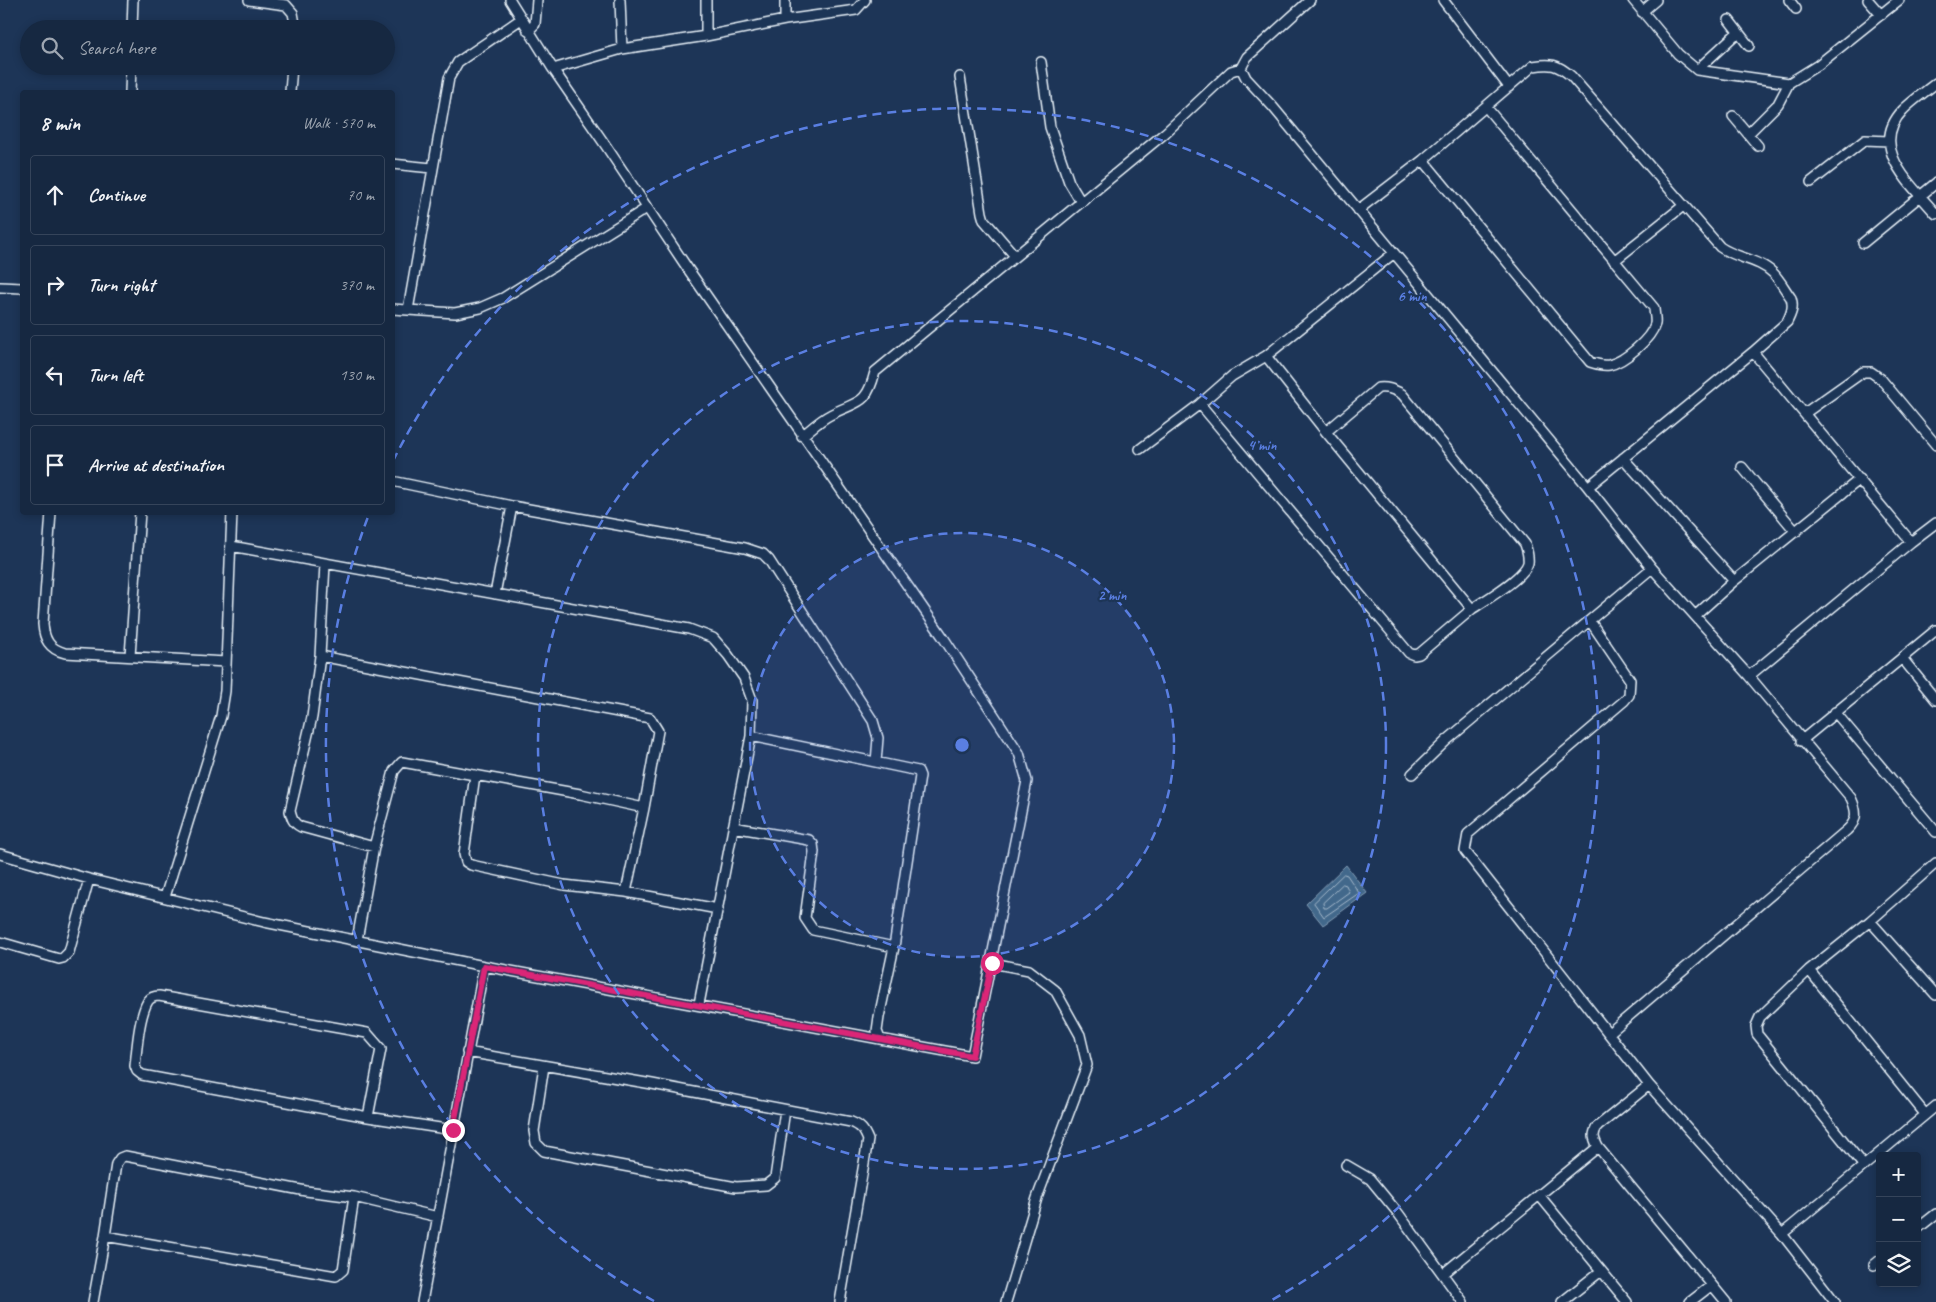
<!DOCTYPE html>
<meta charset="utf-8">
<style>
:root{--surface:#162841;--page:#23344c;--text:#f1f3f6;--muted:#9ea6b1;--line:#35445a}
body{margin:0;font-family:Caveat,sans-serif;background:var(--page);color:var(--text)}
.controls{position:absolute;right:15px;bottom:15px;display:grid;overflow:hidden;border-radius:5px;box-shadow:0 2px 8px #0003}
.controls button{width:45px;height:45px;display:grid;place-items:center;padding:0;border:0;border-bottom:1px solid var(--line);background:var(--surface);color:var(--text);font:25px sans-serif}
.stop{position:absolute;width:15px;height:15px;margin:-11px;border:4px solid #db2777;border-radius:50%;background:#fff}
.stop.end{background:#db2777;border-color:#fff;box-shadow:0 1px 5px #0008}
.list{margin:0;padding:0;list-style:none}
h2{display:flex;justify-content:space-between;align-items:center;height:65px;margin:0;padding:0 20px;font-size:21px}
h2 small{font-size:16px;font-weight:400;color:var(--muted)}
.list li{display:grid;grid-template-columns:32px 1fr auto;gap:15px;align-items:center;box-sizing:border-box;height:80px;margin:0 10px 10px;padding:0 10px;border:1px solid var(--line);border-radius:5px}
.list b{display:block;font-size:19px;white-space:nowrap}
.list em{font-size:16px;font-style:normal;color:var(--muted)}
.icon{flex:none;width:28px;height:28px;fill:none;stroke:currentColor;stroke-width:2;stroke-linecap:round;stroke-linejoin:round}
.map{position:relative;flex:none;width:1936px;height:1302px;overflow:hidden}
.search{position:absolute;background:var(--surface);box-shadow:0 2px 8px #0003;left:20px;top:20px;width:375px;height:55px;display:flex;align-items:center;gap:12px;box-sizing:border-box;padding:0 18px;border-radius:28px;color:var(--muted);font-size:19px}
.panel{position:absolute;background:var(--surface);box-shadow:0 2px 8px #0003;left:20px;top:90px;width:375px;height:425px;border-radius:5px}
.map>svg:first-child{display:block}
</style>
<div class="map">
<svg width="1936" height="1302" viewBox="0 0 1936 1302">
<rect width="100%" height="100%" fill="#1d3557"/>
<filter id="ink" filterUnits="userSpaceOnUse"><feTurbulence type="fractalNoise" baseFrequency=".02" numOctaves="2"/><feDisplacementMap in="SourceGraphic" scale="10" xChannelSelector="R" yChannelSelector="G"/><feConvolveMatrix kernelMatrix="1 2 1 2 8 2 1 2 1" color-interpolation-filters="sRGB"/></filter>
<g filter="url(#ink)">
<!-- water -->
<path fill="#43688b" stroke="#859fb7" d="M1346,865L1367,893L1323,925L1306,904Z"/>
<g fill="none" stroke-linecap="round" stroke-linejoin="round">
<!-- shore -->
<path stroke="#a6bacc" stroke-width="1" d="M1344,874L1347,875L1359,893L1324,917L1314,903Z
M1343,884L1346,885L1349,892L1327,908H1324L1323,903Z"/>
<defs>
<path id="minor" d="M249,0L286,5L293,13L296,29
M620,0L622,49
M706,0V36
M1310,0L1247,57L1241,68L1246,78L1273,107L1588,487L1652,568L1749,676L1851,798C1857,811 1858,820 1847,830L1609,1033
M1443,0L1509,87
M1633,0L1678,54L1697,70L1789,83
M1789,0L1796,9
M1868,0L1881,15
M1642,12L1656,0
M785,20V0
M1729,20L1749,46
M132,29L133,0
M528,31L535,24L537,0
M1041,62L1050,127L1069,182L1081,202
M553,69L622,49L706,36L785,20L856,10L865,0
M1697,70L1738,32
M960,77L982,213L984,220L1015,256
M1936,83C1925,92 1913,100 1903,110C1867,148 1912,185 1936,214
M130,92L131,66
M290,92L292,66
M1733,116L1758,146
M1748,134L1778,104L1789,83L1818,65L1899,0
M1423,160L1590,362C1596,364 1602,366 1609,365C1624,362 1651,339 1655,324C1656,319 1654,313 1654,308L1486,107
M392,164L432,168
M1811,182L1865,140L1889,141
M1358,210L1423,160L1533,66C1551,63 1557,64 1571,76L1720,247C1735,258 1759,259 1773,273C1780,280 1785,290 1791,298C1794,307 1791,314 1787,322L1753,352L1588,487
M1863,243L1936,183
M1614,261L1683,206
M0,287L22,288
M392,309L455,313L480,308L503,298L647,208
M408,310L449,78L458,62L521,19
M1200,404L1409,653L1414,655L1419,654L1472,609
M1805,413L1863,372H1871L1881,379L1936,445
M1326,432L1378,388C1387,387 1393,389 1402,394L1525,544C1527,550 1529,557 1528,563C1524,578 1485,600 1472,609L1326,432L1266,356L1394,253
M802,436C811,429 820,420 830,415C858,400 866,407 875,372L1165,133L1231,71L1241,68
M1140,449L1200,404L1232,376L1266,356
M1623,458L1734,581
M1742,467L1796,532
M392,481L512,506L745,548L763,554L769,560L873,721L878,738L876,762
M51,512L43,624C44,639 49,649 65,653L226,662
M1911,542L1936,523
M231,546L689,629L713,638L728,655L744,678L752,700L751,736L699,1004
M325,564L320,656L312,717L290,811C292,819 293,823 301,827L374,847
M495,594L512,506
M1695,616L1734,581L1860,479
M1590,621L1630,680L1629,695L1624,701L1468,834L1465,851L1649,1085
M130,656L140,512
M320,656L650,718L658,731L644,808L580,794L402,762L394,771L374,847L357,940
M1902,658L1936,700
M1749,676L1911,542L1753,352
M1835,712L1936,832
M751,736L918,771L920,776L894,947L879,1017L877,1031L880,1039
M1801,741L1936,630
M1412,774L1446,741L1652,568
M475,775L464,854L466,862L471,865L564,885L626,892L718,909
M733,827L809,840L813,844L814,852L805,918L813,930L894,947
M0,854L89,879L264,922L484,966L972,1056L1027,781L1019,753L943,637L688,269L606,146L553,69L510,0
M626,892L644,808
M165,897L221,716L225,691L232,512
M1870,921L1936,995
M0,942L59,959L63,958L69,952L89,879
M992,963L1029,970L1055,990L1080,1035L1087,1065L1037,1198L1006,1302
M1809,970L1925,1114
M467,1052L652,1084L851,1122C861,1126 864,1130 868,1140L840,1302
M544,1066L534,1131L536,1143L544,1151L736,1187L766,1185L775,1178L785,1110
M368,1117L381,1049L367,1033L159,996C155,996 151,997 148,1001C139,1016 137,1048 135,1066L137,1071L142,1075L368,1117L453,1130
M1598,1147C1594,1139 1592,1135 1597,1127L1649,1085L1782,1234
M1346,1165L1370,1179L1398,1213L1463,1302
M1863,1165L1757,1034L1756,1026L1760,1017L1809,970L1870,921L1936,863
M1539,1195L1627,1302
M1917,1229L1936,1214
M105,1236L336,1276L343,1270L354,1197
M1874,1265L1880,1260
M1443,1274L1598,1147L1726,1302
M93,1302L105,1236L116,1164L120,1158L125,1156L306,1191L354,1197L438,1217
M422,1302L484,966
M1562,1302L1601,1271
M1690,1302L1712,1285
M1835,1302L1782,1234L1936,1106"/>
</defs>
<!-- minor casing -->
<use href="#minor" stroke="#e8f1f8" stroke-width="12"/>
<!-- minor -->
<use href="#minor" stroke="#1d3557" stroke-width="9"/>
</g>
</g>
<g fill="none" stroke-linecap="round" stroke-linejoin="round" filter="url(#ink)">
<!-- route -->
<path stroke="#db2777" stroke-width="6" d="M453,1130L484,966L972,1056L992,963"/>
</g>
<!-- distance rings -->
<circle cx="962" cy="745" r="212" fill="#5a7fe2" fill-opacity=".12"/>
<g fill="none" stroke="#5a7fe2" stroke-width="2.5" stroke-dasharray="9 6">
<circle cx="962" cy="745" r="212"/>
<circle cx="962" cy="745" r="424"/>
<path d="M654 1301A636 636 0 0 1 368 517M393 461A636 636 0 1 1 1270 1301"/>
</g>
<circle cx="962" cy="745" r="8" fill="#5a7fe2" stroke="#1d3557" stroke-width="2.5"/>
<g font-size="15" text-anchor="middle" font-weight="bold" fill="#5a7fe2" stroke="#1d3557" stroke-width="4.5" stroke-linejoin="round" paint-order="stroke">
<text x="1412" y="301">6 min</text>
<text x="1262" y="450">4 min</text>
<text x="1112" y="600">2 min</text>
</g>
</svg>
<div class="controls">
<button>+</button>
<button>−</button>
<button><svg class="icon" aria-label="layers" viewBox="0 0 24 24"><path d="M12 4l9 5-9 5-9-5zM3 14l9 5 9-5"/></svg></button>
</div>
<div class="stop" style="left:992px;top:963px"></div>
<div class="stop end" style="left:453px;top:1130px"></div>
<div class="search"><svg class="icon" aria-label="search" viewBox="0 0 24 24"><circle cx="10" cy="10" r="6"/><path d="M15 15l6 6"/></svg>Search here</div>
<section class="panel">
<h2>8 min<small>Walk · 570 m</small></h2>
<ul class="list">
<li><svg class="icon" aria-label="ahead" viewBox="0 0 24 24"><path d="M12 20V5M6 11l6-6 6 6"/></svg><div><b>Continue</b></div><em>70 m</em></li>
<li><svg class="icon" aria-label="right" viewBox="0 0 24 24"><path d="M7 20v-9h11M14 6l5 5-5 5"/></svg><div><b>Turn right</b></div><em>370 m</em></li>
<li><svg class="icon" aria-label="left" viewBox="0 0 24 24"><path d="M17 20v-9H6M10 6l-5 5 5 5"/></svg><div><b>Turn left</b></div><em>130 m</em></li>
<li><svg class="icon" aria-label="arrive" viewBox="0 0 24 24"><path d="M6 21V4h12l-3 4 3 4H6"/></svg><div><b>Arrive at destination</b></div></li>
</ul>
</section>
</div>
